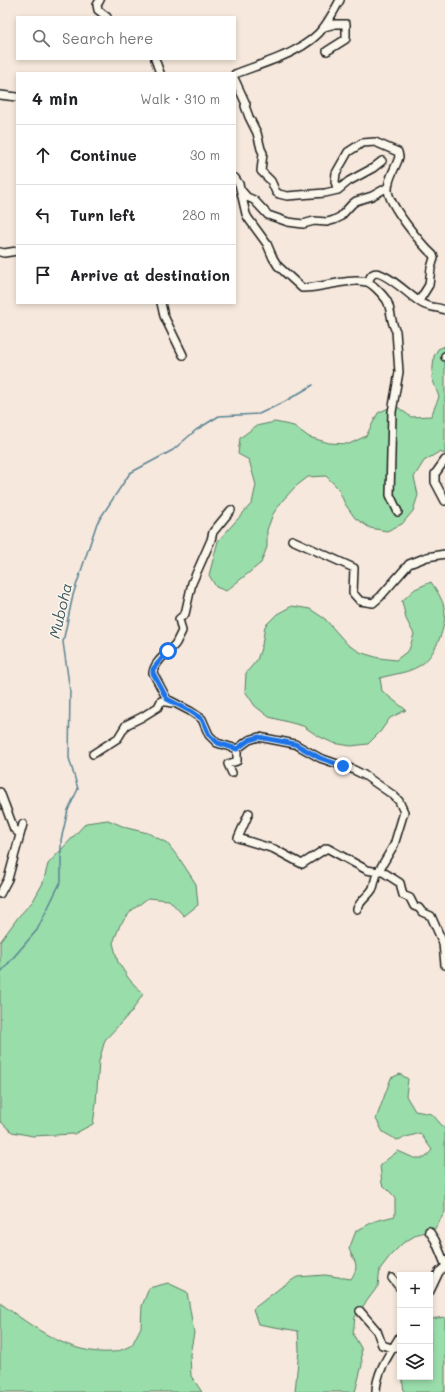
<!DOCTYPE html>
<meta charset="utf-8">
<style>
:root{--surface:#fff;--page:#f2f2f2;--text:#202124;--muted:#757577;--line:#e0e0e0}
body{margin:0;font-family:Mali,sans-serif;background:var(--page);color:var(--text)}
.controls{position:absolute;right:12px;bottom:12px;display:grid;overflow:hidden;border-radius:0px;box-shadow:0 2px 6px #0003}
.controls button{width:36px;height:36px;display:grid;place-items:center;padding:0;border:0;border-bottom:1px solid var(--line);background:var(--surface);color:var(--text);font:20px sans-serif}
.stop{position:absolute;width:12px;height:12px;margin:-9px;border:3px solid #1a73e8;border-radius:50%;background:#fff}
.stop.end{background:#1a73e8;border-color:#fff;box-shadow:0 1px 4px #0008}
.list{margin:0;padding:0;list-style:none}
h2{display:flex;justify-content:space-between;align-items:center;height:52px;margin:0;padding:0 16px;font-size:17px}
h2 small{font-size:13px;font-weight:400;color:var(--muted)}
.list li{display:grid;grid-template-columns:26px 1fr auto;gap:12px;align-items:center;box-sizing:border-box;height:60px;padding:0 16px;border-top:1px solid var(--line)}
.list b{display:block;font-size:15px;white-space:nowrap}
.list em{font-size:13px;font-style:normal;color:var(--muted)}
.icon{flex:none;width:22px;height:22px;fill:none;stroke:currentColor;stroke-width:2;stroke-linecap:round;stroke-linejoin:round}
.map{position:relative;flex:none;width:445px;height:1392px;overflow:hidden}
.search{position:absolute;background:var(--surface);box-shadow:0 2px 6px #0003;left:16px;top:16px;width:220px;height:44px;display:flex;align-items:center;gap:10px;box-sizing:border-box;padding:0 14px;border-radius:0px;color:var(--muted);font-size:15px}
.panel{position:absolute;background:var(--surface);box-shadow:0 2px 6px #0003;left:16px;top:72px;width:220px;height:232px;border-radius:0px}
.map>svg:first-child{display:block}
</style>
<div class="map">
<svg width="445" height="1392" viewBox="0 0 445 1392">
<rect width="100%" height="100%" fill="#f6e8dc"/>
<filter id="ink" filterUnits="userSpaceOnUse"><feTurbulence type="fractalNoise" baseFrequency=".025" numOctaves="2"/><feDisplacementMap in="SourceGraphic" scale="8" xChannelSelector="R" yChannelSelector="G"/><feConvolveMatrix kernelMatrix="1 2 1 2 8 2 1 2 1" color-interpolation-filters="sRGB"/></filter>
<g filter="url(#ink)">
<!-- green -->
<path fill="#9da" stroke="#5a7c63" d="M445,346V454L439,452L424,461L414,477L418,495L413,511L402,524L387,531L370,528L355,518L345,504L338,488L326,476L308,477L295,487L283,500L273,514L267,530V547L261,563L226,591L216,587L209,575L218,541L252,503L256,485L249,460L238,454L240,438L256,426L275,422L294,426L309,437L329,443L349,444L366,436L378,413L395,405L411,417L431,416L439,397L432,378L434,356L438,349Z
M431,582C437,591 444,601 445,613C445,630 434,658 419,666C408,673 393,674 380,678L382,691L406,710L390,718L380,732L368,744L351,746L333,743L318,736L303,726L269,717L255,706L245,691L246,673L257,660L262,645L265,626L277,614L292,606L310,609L325,619L348,645L362,653L379,658L396,660L409,650L414,634L406,619L402,601L415,589Z
M108,820L127,828L148,833L167,843L181,861L196,884L198,905L184,916L169,900L148,898L132,910L120,925L113,943L118,962L129,979L143,994L132,1011L105,1040L99,1061L96,1103L93,1124L74,1134L33,1136L12,1132L0,1121V942L19,916L33,901L43,883L48,864L86,823Z
M400,1074L408,1079L406,1096L415,1111L432,1114L445,1129V1212L434,1230L418,1234L403,1243L390,1256L380,1269L378,1286L355,1317L353,1334L361,1348L362,1365L355,1392H295L299,1350L298,1331L258,1324L253,1309L280,1288L297,1277L325,1275L351,1279C360,1265 355,1263 349,1249L356,1231L375,1221L395,1216V1197L382,1184L380,1165L398,1151L414,1158H425L432,1150L420,1133L397,1140L383,1132L376,1119L391,1078Z
M168,1283L187,1292L194,1333L190,1354L191,1376L202,1392H0V1303C33,1327 69,1355 112,1352C118,1352 126,1348 132,1345L141,1327L142,1306L149,1288Z
M445,1317V1392H404L402,1377H430V1319Z"/>
<g fill="none" stroke-linecap="round" stroke-linejoin="round">
<!-- stream -->
<path stroke="#5a8395" stroke-width="1.5" d="M0,973L37,930L61,881V840L68,810L78,789L69,758L70,691L63,642L73,595L97,523L130,473L173,450L196,430L219,416L259,414L284,402L313,385"/>
<defs>
<path id="minor" d="M100,0L97,5L98,10L107,17
M324,27L335,24H346V39L327,51
M155,59L160,73
M235,74C263,63 306,52 324,27C330,19 335,9 340,0
M235,80L246,104L245,106L249,117L257,133L261,149L263,153L261,171L271,181L276,192L279,194L287,196L325,193L338,190L349,181L373,168L382,161
M0,95L17,97
M235,178L239,184L246,214L248,218L267,244L273,258L278,266L302,288C324,288 345,278 367,282C373,284 384,296 387,301C392,311 390,322 396,331L399,372L392,412L390,495L398,512
M241,190L247,197L254,200L268,215L288,222L303,224L314,221L327,222L334,220L340,217L352,204L356,201L372,196L388,187
M338,190L335,182L336,173L348,152L362,143L375,142L398,152L399,157C396,168 388,177 388,189C387,203 422,245 433,255L434,258L431,268L429,285L419,301
M0,252L4,253L17,251
M368,282C369,280 370,276 373,274C383,268 414,300 423,304C430,308 438,307 445,310
M161,303L164,316L183,355
M445,356V357
M445,460L435,474V482L445,501
M231,510L213,532L211,540L192,583L185,614L179,619L182,631C180,635 178,639 176,643C170,652 154,661 153,673L167,699L190,711L202,719L209,735L217,743L237,749
M292,540L354,568L353,593L360,601L373,603L380,597L409,564L427,557L445,554
M93,754L118,738L126,725L142,717L158,707L161,701L172,703
M232,773L228,764L237,761V749L249,740L259,737L295,744L320,758L352,769L364,775L393,795L399,801L404,812L394,845L378,872H383L400,883L403,895L410,898L414,906L419,908L422,912L431,916L443,943L445,965
M0,792L14,829L20,834
M249,813L238,838L274,849L302,864L327,848L367,870L378,872C375,877 375,882 373,888C369,896 361,899 357,909
M0,894L8,879L23,824
M429,1231L435,1240L445,1264
M392,1278L400,1288
M430,1291L439,1272L445,1267
M360,1311L377,1331L382,1345L392,1348L400,1346
M376,1392C376,1372 390,1353 400,1336"/>
</defs>
<!-- minor casing -->
<use href="#minor" stroke="#1c1c1c" stroke-width="10"/>
<!-- minor -->
<use href="#minor" stroke="#fbf7ec" stroke-width="7"/>
</g>
</g>
<g fill="none" stroke-linecap="round" stroke-linejoin="round" filter="url(#ink)">
<!-- route -->
<path stroke="#1a73e8" stroke-width="5" d="M168,651L153,669V673L167,699L190,711L202,719L209,735L218,743L237,749L249,740L259,737L295,744L320,758L343,766"/>
</g>
<g text-anchor="middle" stroke-width="3" stroke-linejoin="round" paint-order="stroke">
<!-- water labels -->
<g font-size="15" font-style="italic" fill="#405862" stroke="#fbf7ec">
<text transform="translate(61 611) rotate(-77)" y="5">Muboha</text>
</g>
</g>
</svg>
<div class="controls">
<button>+</button>
<button>−</button>
<button><svg class="icon" aria-label="layers" viewBox="0 0 24 24"><path d="M12 4l9 5-9 5-9-5zM3 14l9 5 9-5"/></svg></button>
</div>
<div class="stop" style="left:168px;top:651px"></div>
<div class="stop end" style="left:343px;top:766px"></div>
<div class="search"><svg class="icon" aria-label="search" viewBox="0 0 24 24"><circle cx="10" cy="10" r="6"/><path d="M15 15l6 6"/></svg>Search here</div>
<section class="panel">
<h2>4 min<small>Walk · 310 m</small></h2>
<ul class="list">
<li><svg class="icon" aria-label="ahead" viewBox="0 0 24 24"><path d="M12 20V5M6 11l6-6 6 6"/></svg><div><b>Continue</b></div><em>30 m</em></li>
<li><svg class="icon" aria-label="left" viewBox="0 0 24 24"><path d="M17 20v-9H6M10 6l-5 5 5 5"/></svg><div><b>Turn left</b></div><em>280 m</em></li>
<li><svg class="icon" aria-label="arrive" viewBox="0 0 24 24"><path d="M6 21V4h12l-3 4 3 4H6"/></svg><div><b>Arrive at destination</b></div></li>
</ul>
</section>
</div>
